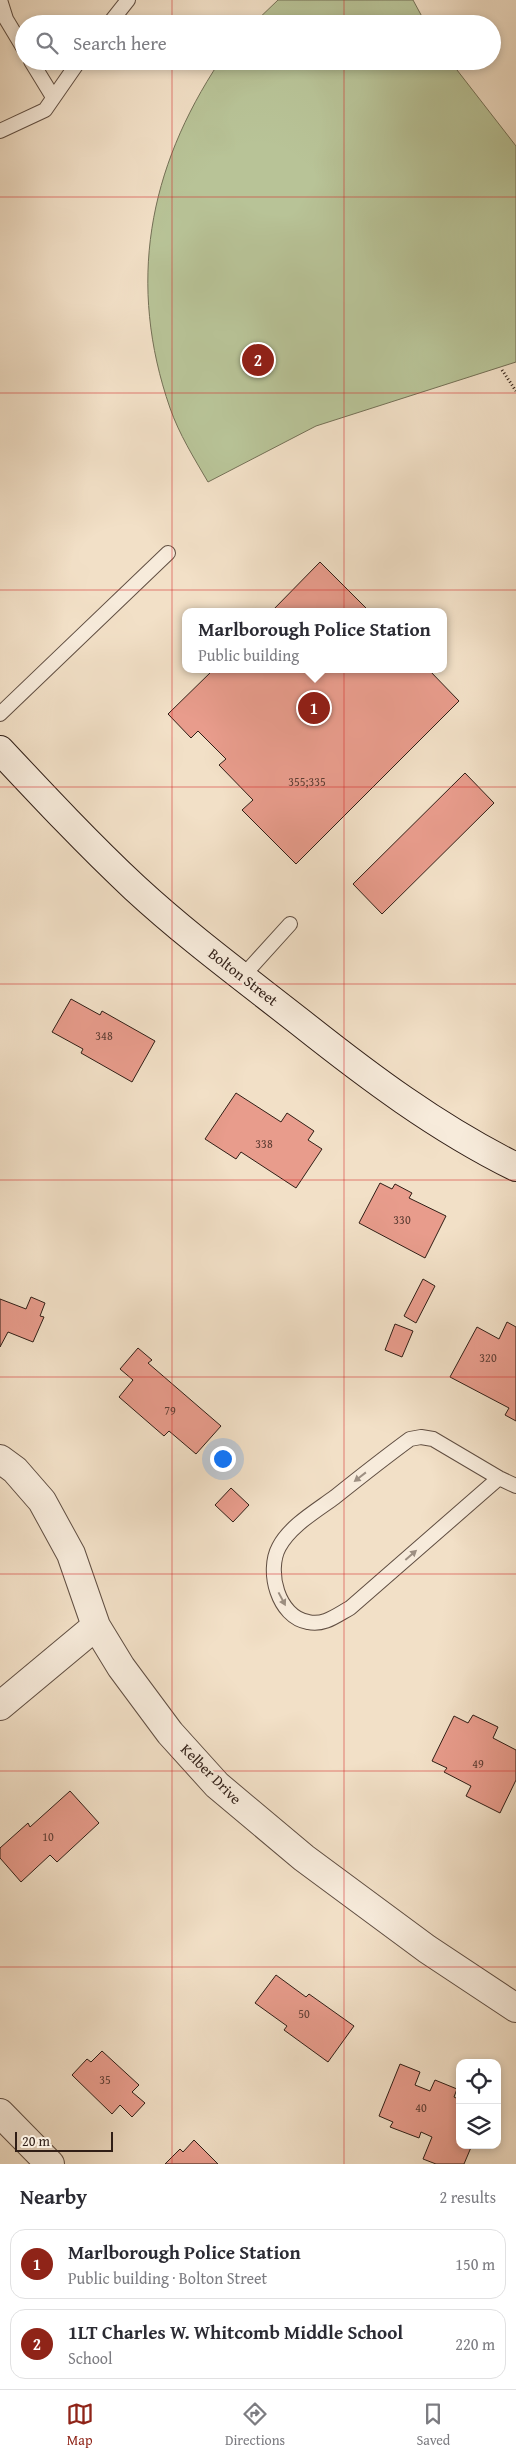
<!DOCTYPE html>
<meta charset="utf-8">
<style>
:root{--surface:#fff;--page:#f7f7f7;--text:#2b2b33;--muted:#7c7c81;--line:#e1e1e2;--accent:#8f2418}
body{margin:0;font-family:"Gentium Book Plus",serif;background:var(--page);color:var(--text)}
.controls{position:absolute;right:15px;bottom:15px;display:grid;overflow:hidden;border-radius:10px;box-shadow:0 2px 8px #0003}
.controls button{width:45px;height:45px;display:grid;place-items:center;padding:0;border:0;border-bottom:1px solid var(--line);background:var(--surface);color:var(--text);font:25px sans-serif}
.scale{position:absolute;left:15px;bottom:12px;width:98px;box-sizing:border-box;padding-left:5px;border:2px solid #301e16;border-top:0;font-size:14px;line-height:18px;white-space:nowrap;color:#301e16;-webkit-text-stroke:4px #f7ebdb;paint-order:stroke}
.you{position:absolute;left:222px;top:1458px;width:18px;height:18px;margin:-12px;border:4px solid #fff;border-radius:50%;background:#1a73e8;box-shadow:0 0 0 8px #1a73e833}
.badge{display:grid;place-items:center;width:32px;height:32px;border-radius:50%;background:var(--accent);color:#fff;font-size:16px;font-weight:700}
.pin{position:absolute;translate:-50% -50%;border:2px solid #fff;box-shadow:0 1px 5px #0006}
.popup{position:absolute;left:182px;top:608px;width:265px;height:65px;box-sizing:border-box;display:grid;place-content:center;border-radius:10px;background:var(--surface);filter:drop-shadow(0 1px 4px #0005);font-size:16px;white-space:nowrap;color:var(--muted)}
.popup b{font-size:19px;color:var(--text)}
.popup::after{content:'';position:absolute;left:50%;top:100%;margin-left:-10px;border:10px solid transparent;border-top-color:var(--surface)}
.list{margin:0;padding:0;list-style:none}
h2{display:flex;justify-content:space-between;align-items:center;height:65px;margin:0;padding:0 20px;font-size:21px}
h2 small{font-size:16px;font-weight:400;color:var(--muted)}
.list li{display:grid;grid-template-columns:32px 1fr auto;gap:15px;align-items:center;box-sizing:border-box;height:70px;margin:0 10px 10px;padding:0 10px;border:1px solid var(--line);border-radius:15px}
.list b{display:block;font-size:19px;white-space:nowrap}
.list p{margin:0;font-size:16px;white-space:nowrap;color:var(--muted)}
.list em{font-size:16px;font-style:normal;color:var(--muted)}
.icon{flex:none;width:28px;height:28px;fill:none;stroke:currentColor;stroke-width:2;stroke-linecap:round;stroke-linejoin:round}
.map{position:relative;flex:none;width:516px;height:2164px;overflow:hidden}
.search{position:absolute;background:var(--surface);box-shadow:0 2px 8px #0003;left:15px;right:15px;top:15px;height:55px;display:flex;align-items:center;gap:12px;box-sizing:border-box;padding:0 18px;border-radius:28px;color:var(--muted);font-size:19px}
.sheet{height:225px;background:var(--surface)}
nav{display:flex;justify-content:space-around;align-items:center;box-sizing:border-box;height:70px;border-top:1px solid var(--line);background:var(--surface);font-size:14px;color:var(--muted)}
nav a{display:grid;justify-items:center;gap:2px}
nav .on{color:var(--accent)}
.map>svg:first-child{display:block}
</style>
<div class="map">
<svg width="516" height="2164" viewBox="0 0 516 2164">
<rect width="100%" height="100%" fill="#f2e0c7"/>
<filter id="stains"><feTurbulence type="fractalNoise" baseFrequency=".004" numOctaves="4"/><feColorMatrix values="0 0 0 0 .2 0 0 0 0 .09 0 0 0 0 .02 0 0 0 .5 -.17"/></filter>
<radialGradient id="worn" r=".72"><stop offset=".6" stop-color="#630" stop-opacity="0"/><stop offset="1" stop-color="#630" stop-opacity=".3"/></radialGradient>
<!-- green -->
<path fill="#b8c397" stroke="#747056" d="M278,0H413L426,24H253Z
M220,61H450L516,146V362L316,426L208,482C194,458 179,434 170,408C127,284 148,169 220,61Z"/>
<!-- building -->
<path fill="#e89c8c" stroke="#301e16" d="M320,562L370,612H271Z
M214,669H428L459,701L296,864L242,810L253,800L219,765L226,759L198,731L191,738L168,714Z
M465,773L494,803L382,914L353,884Z
M71,999L100,1015L102,1011L155,1041L132,1082L81,1053L83,1049L52,1032Z
M236,1093L281,1122L287,1113L314,1131L308,1140L322,1149L296,1188L241,1152L236,1159L205,1139Z
M380,1183L392,1189L395,1184L412,1193L409,1198L446,1216L425,1258L359,1223Z
M423,1279L435,1286L416,1323L404,1316Z
M31,1297L45,1303L40,1316L44,1317L33,1342L8,1332L0,1347V1299L26,1309Z
M507,1322L516,1327V1421L505,1415L509,1408L450,1377L477,1327L499,1339Z
M395,1324L413,1331L402,1357L385,1350Z
M138,1348L152,1360L148,1363L221,1426L196,1454L169,1431L164,1436L119,1397L133,1380L120,1369Z
M231,1488L249,1505L233,1522L215,1505Z
M473,1715L498,1727L493,1738L516,1750V1780L500,1813L466,1796L471,1786L444,1772L447,1768L432,1761L454,1716L468,1723Z
M70,1791L99,1823L57,1862L50,1855L21,1882L0,1858V1848L28,1823L30,1827Z
M276,1975L306,1997L309,1994L354,2026L328,2062L284,2030L287,2026L255,2003Z
M102,2051L139,2085L132,2092L145,2103L132,2117L120,2105L112,2114L72,2075L87,2059L91,2062Z
M400,2064L420,2072L415,2085L430,2091L435,2080L457,2089L454,2097L460,2100V2145H472L464,2164H436L423,2159L432,2137L421,2132L419,2138L390,2127L393,2122L379,2116Z
M194,2140L218,2164H165L180,2149L183,2152Z"/>
<g fill="none" stroke-linecap="round" stroke-linejoin="round">
<defs>
<path id="lane" d="M0,0L6,19L24,49
M109,24L128,0
M31,61L53,97
M0,131L45,110L79,61
M0,714L168,553
M242,977L290,924
M499,1478L350,1608C337,1615 324,1626 308,1622C278,1617 266,1571 279,1547C290,1526 316,1511 335,1497C360,1477 384,1458 410,1439L421,1437L433,1439L499,1478L516,1486"/>
<path id="street" d="M0,1459L15,1470L42,1501L71,1554L96,1626L121,1667L170,1733L217,1785L304,1858L427,1949L516,2008
M0,1706L96,1626
M0,2113L50,2164"/>
<path id="secondary" d="M0,750C44,797 88,844 135,888C187,936 244,978 300,1022C368,1076 437,1128 516,1167"/>
</defs>
<!-- lane casing -->
<use href="#lane" stroke="#604e42" stroke-width="16"/>
<!-- street casing -->
<use href="#street" stroke="#604e42" stroke-width="30"/>
<!-- secondary casing -->
<use href="#secondary" stroke="#301e16" stroke-width="30"/>
<!-- path -->
<path stroke="#301e16" stroke-width="3" stroke-dasharray="1 2.5" stroke-linecap="butt" d="M502,370L516,391"/>
<!-- lane -->
<use href="#lane" stroke="#f7ebdb" stroke-width="14"/>
<!-- street -->
<use href="#street" stroke="#f7ebdb" stroke-width="28"/>
<!-- secondary -->
<use href="#secondary" stroke="#f7ebdb" stroke-width="28"/>
</g>
<!-- one-way arrows -->
<defs><path id="oneway-solid" d="M-6-.8H1V-3.2L6.5 0L1 3.2V.8H-6Z" transform="scale(1.25)"/></defs>
<g fill="#9d8f82">
<use href="#oneway-solid" transform="translate(360 1477) rotate(142)"/>
<use href="#oneway-solid" transform="translate(411 1555) rotate(-41)"/>
<use href="#oneway-solid" transform="translate(282 1599) rotate(62)"/>
</g>
<!-- grid -->
<path fill="none" stroke="#d62828" stroke-width="1" stroke-opacity="0.55" d="M172,0V24M344,0V24M172,61V2164M344,61V2164M0,197H516M0,393H516M0,590H516M0,787H516M0,984H516M0,1180H516M0,1377H516M0,1574H516M0,1771H516M0,1967H516"/>
<g text-anchor="middle" stroke-width="4" stroke-linejoin="round" paint-order="stroke">
<!-- number labels -->
<g font-size="12" fill="#5e3e34">
<text x="307" y="786">355;335</text>
<text x="104" y="1040">348</text>
<text x="264" y="1148">338</text>
<text x="402" y="1224">330</text>
<text x="488" y="1362">320</text>
<text x="170" y="1415">79</text>
<text x="478" y="1768">49</text>
<text x="48" y="1841">10</text>
<text x="304" y="2018">50</text>
<text x="105" y="2084">35</text>
<text x="421" y="2112">40</text>
</g>
<!-- street labels -->
<g font-size="15" fill="#301e16" stroke="#f7ebdb">
<text transform="translate(243 977) rotate(38)" y="5">Bolton Street</text>
<text transform="translate(211 1774) rotate(45)" y="5">Kelber Drive</text>
</g>
</g>
<rect width="100%" height="100%" filter="url(#stains)"/>
<rect width="100%" height="100%" fill="url(#worn)"/>
</svg>
<div class="controls">
<button><svg class="icon" aria-label="locate" viewBox="0 0 24 24"><circle cx="12" cy="12" r="6"/><path d="M12 2v4M12 18v4M2 12h4M18 12h4"/></svg></button>
<button><svg class="icon" aria-label="layers" viewBox="0 0 24 24"><path d="M12 4l9 5-9 5-9-5zM3 14l9 5 9-5"/></svg></button>
</div>
<div class="scale">20 m</div>
<div class="you"></div>
<div class="pin badge" style="left:314px;top:708px">1</div>
<div class="popup"><b>Marlborough Police Station</b>Public building</div>
<div class="pin badge" style="left:258px;top:360px">2</div>
<div class="search"><svg class="icon" aria-label="search" viewBox="0 0 24 24"><circle cx="10" cy="10" r="6"/><path d="M15 15l6 6"/></svg>Search here</div>
</div>
<section class="sheet">
<h2>Nearby<small>2 results</small></h2>
<ul class="list">
<li><span class="badge">1</span><div><b>Marlborough Police Station</b><p>Public building · Bolton Street</p></div><em>150 m</em></li>
<li><span class="badge">2</span><div><b>1LT Charles W. Whitcomb Middle School</b><p>School</p></div><em>220 m</em></li>
</ul>
</section>
<nav>
<a class="on"><svg class="icon" aria-label="map" viewBox="0 0 24 24"><path d="M3 6l6-2 6 2 6-2v14l-6 2-6-2-6 2zM9 4v14M15 6v14"/></svg>Map</a>
<a><svg class="icon" aria-label="directions" viewBox="0 0 24 24"><path d="M12 3l9 9-9 9-9-9zM9 14v-3h6M13 9l2 2-2 2"/></svg>Directions</a>
<a><svg class="icon" aria-label="saved" viewBox="0 0 24 24"><path d="M7 4h10v16l-5-4-5 4z"/></svg>Saved</a>
</nav>
